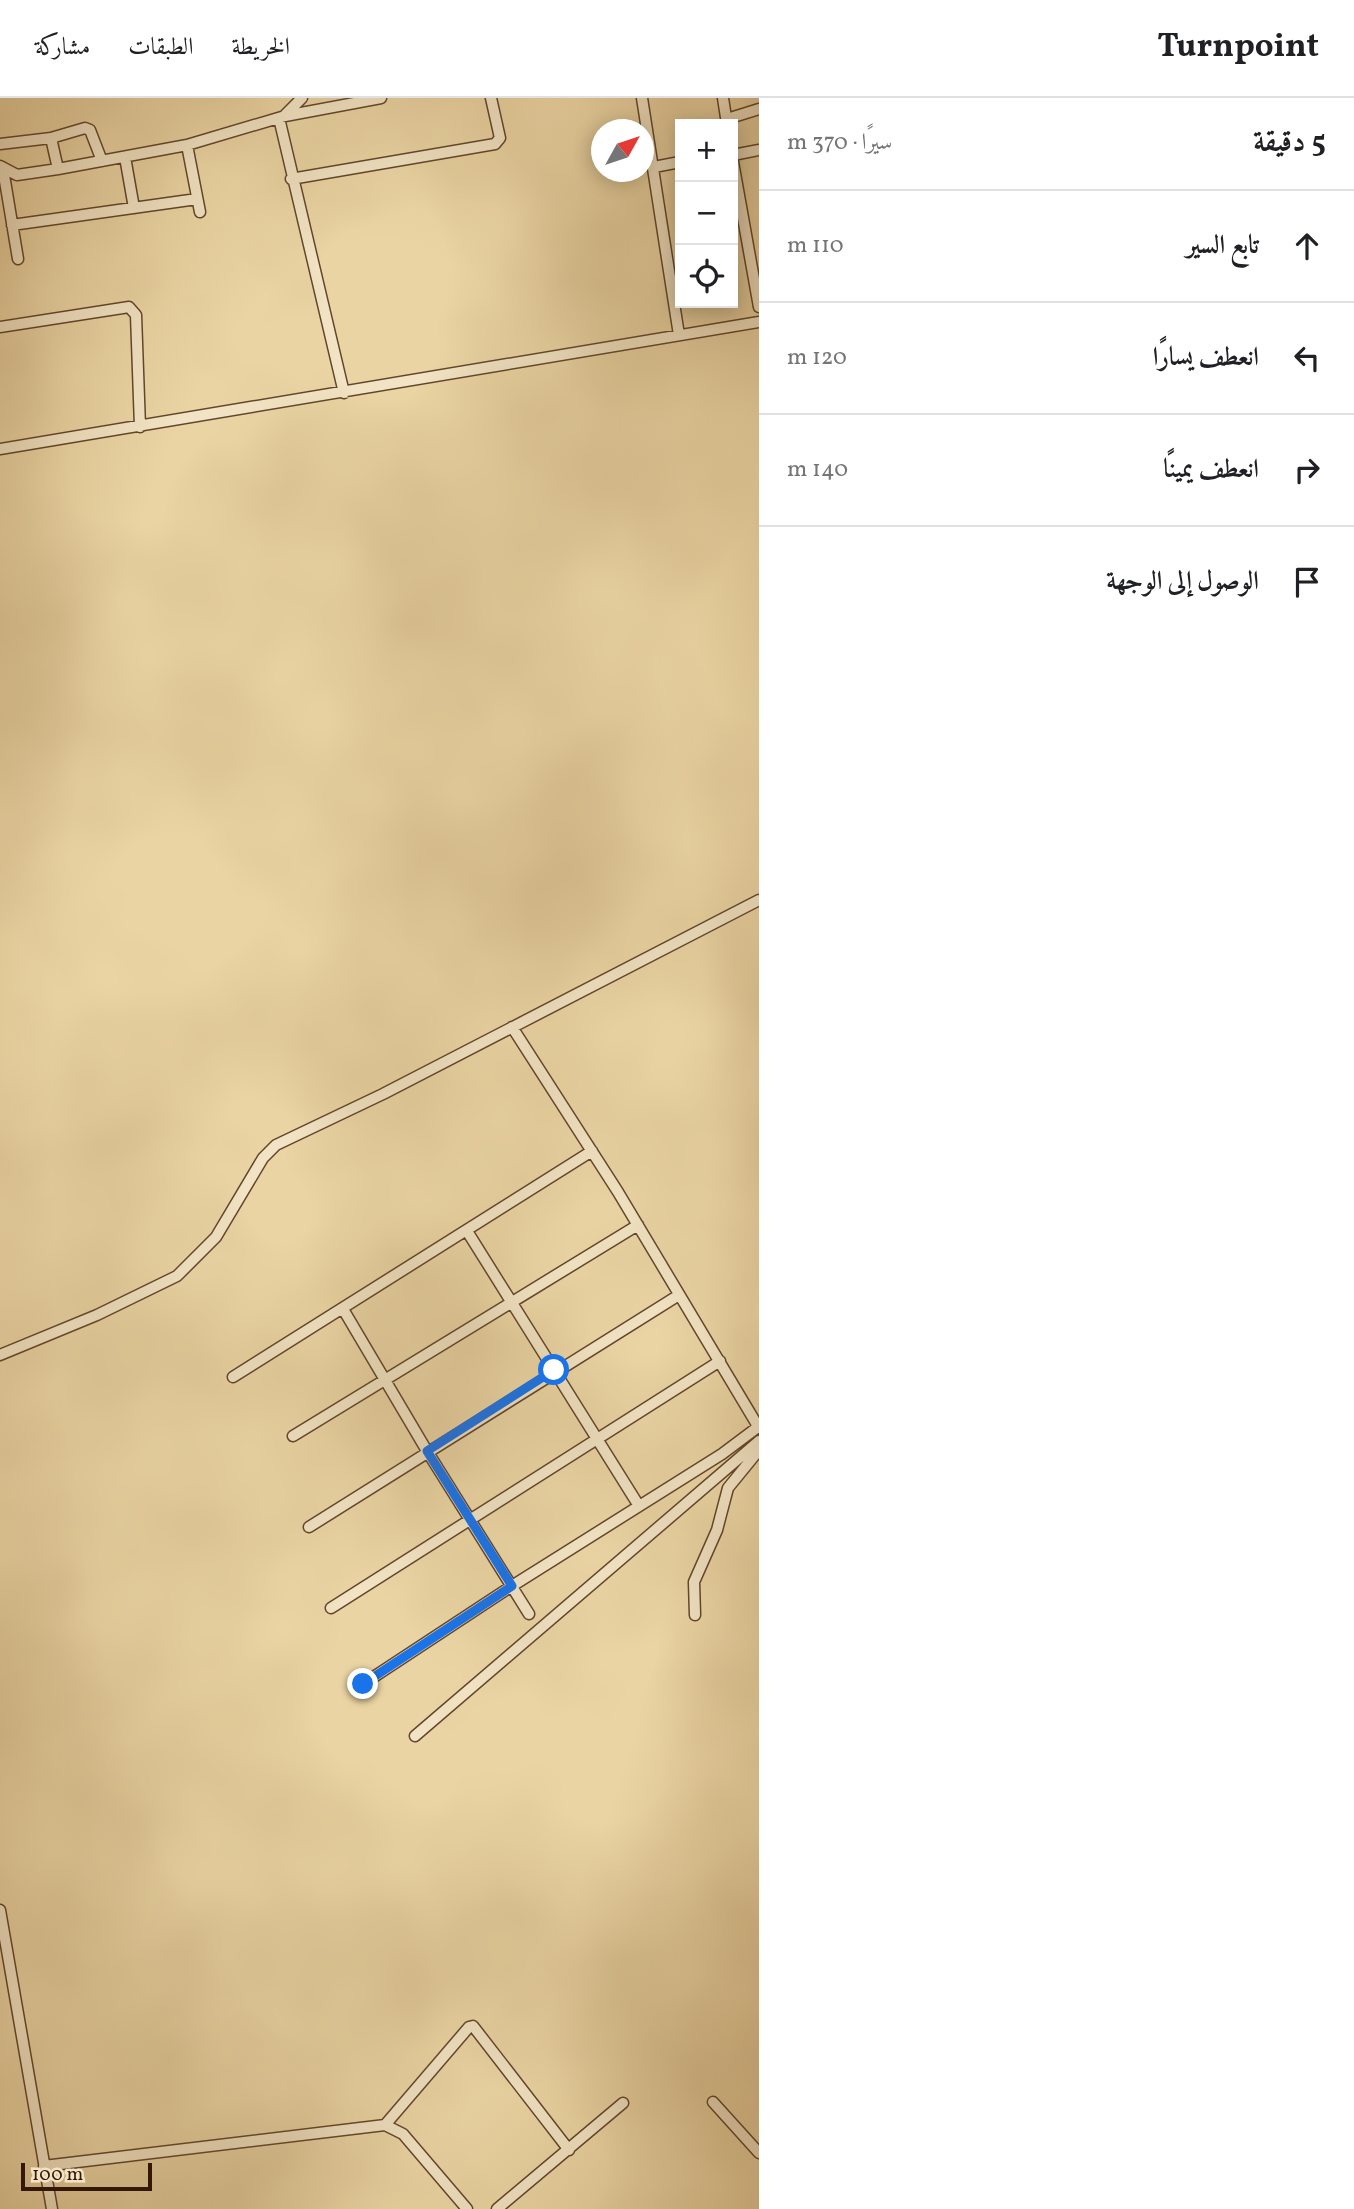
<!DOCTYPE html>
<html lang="ar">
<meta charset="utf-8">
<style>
:root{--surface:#fff;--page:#f2f2f2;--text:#202124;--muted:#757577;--line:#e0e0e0}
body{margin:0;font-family:Vollkorn,Amiri,serif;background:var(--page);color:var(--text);direction:rtl}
.controls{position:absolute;right:21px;top:21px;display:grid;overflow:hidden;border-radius:0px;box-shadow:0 4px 18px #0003}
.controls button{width:63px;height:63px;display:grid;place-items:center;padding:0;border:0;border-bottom:2px solid var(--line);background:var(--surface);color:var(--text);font:35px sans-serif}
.compass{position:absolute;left:591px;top:21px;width:63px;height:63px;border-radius:50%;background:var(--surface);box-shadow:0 4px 18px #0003;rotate:50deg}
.scale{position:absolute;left:21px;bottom:18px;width:131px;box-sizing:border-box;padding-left:7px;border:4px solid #351705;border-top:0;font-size:19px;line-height:24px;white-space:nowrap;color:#351705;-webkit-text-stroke:5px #f1e3c3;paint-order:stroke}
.stop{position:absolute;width:21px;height:21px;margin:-16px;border:5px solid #1a73e8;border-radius:50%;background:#fff}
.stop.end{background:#1a73e8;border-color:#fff;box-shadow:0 2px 7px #0008}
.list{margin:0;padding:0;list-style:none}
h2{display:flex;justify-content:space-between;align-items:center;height:91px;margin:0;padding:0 28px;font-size:30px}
h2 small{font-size:23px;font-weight:400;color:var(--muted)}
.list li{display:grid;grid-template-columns:46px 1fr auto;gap:21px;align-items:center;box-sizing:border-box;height:112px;padding:0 28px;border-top:2px solid var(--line)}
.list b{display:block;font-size:26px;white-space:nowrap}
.list em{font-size:23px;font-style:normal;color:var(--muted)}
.icon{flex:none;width:38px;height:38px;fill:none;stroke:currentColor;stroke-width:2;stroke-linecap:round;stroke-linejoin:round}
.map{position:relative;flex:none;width:759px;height:2111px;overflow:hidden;direction:ltr}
header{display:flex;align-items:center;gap:42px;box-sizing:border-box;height:98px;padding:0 35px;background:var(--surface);border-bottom:2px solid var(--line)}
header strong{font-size:33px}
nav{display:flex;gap:38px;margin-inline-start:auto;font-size:24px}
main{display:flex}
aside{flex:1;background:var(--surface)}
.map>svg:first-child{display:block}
</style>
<header>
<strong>Turnpoint</strong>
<nav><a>الخريطة</a><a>الطبقات</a><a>مشاركة</a></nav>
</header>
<main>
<aside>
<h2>5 دقيقة<small>سيرًا · 370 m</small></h2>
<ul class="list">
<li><svg class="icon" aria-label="ahead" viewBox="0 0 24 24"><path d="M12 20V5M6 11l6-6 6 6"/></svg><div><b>تابع السير</b></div><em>110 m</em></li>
<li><svg class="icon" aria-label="left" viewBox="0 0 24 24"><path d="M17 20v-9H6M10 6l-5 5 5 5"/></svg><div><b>انعطف يسارًا</b></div><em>120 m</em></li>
<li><svg class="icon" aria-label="right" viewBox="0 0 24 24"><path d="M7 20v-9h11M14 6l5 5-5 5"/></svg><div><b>انعطف يمينًا</b></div><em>140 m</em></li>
<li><svg class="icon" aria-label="arrive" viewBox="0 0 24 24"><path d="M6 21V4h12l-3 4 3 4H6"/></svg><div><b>الوصول إلى الوجهة</b></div></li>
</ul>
</aside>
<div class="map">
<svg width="759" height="2111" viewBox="0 0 759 2111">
<rect width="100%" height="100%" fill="#ead4a3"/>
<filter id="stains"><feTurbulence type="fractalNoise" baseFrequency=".00286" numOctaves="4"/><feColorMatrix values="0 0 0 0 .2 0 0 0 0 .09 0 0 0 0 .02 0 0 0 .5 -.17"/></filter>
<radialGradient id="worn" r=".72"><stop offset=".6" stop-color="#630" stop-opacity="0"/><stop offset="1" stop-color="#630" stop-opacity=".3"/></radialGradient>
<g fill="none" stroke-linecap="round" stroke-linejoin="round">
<defs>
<path id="minor" d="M642,0L679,237
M723,0L727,26
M285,17L302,0
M279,20L344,295
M727,21L759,11
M51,40L85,30L90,32L102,63
M0,46L51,40L58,71
M187,47L200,114
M733,57L759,52
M125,59L134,110
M733,64L759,209
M0,68L17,77L58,71L187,47L285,18L381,0
M654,69L680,64
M3,71L18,161
M291,81L495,46L500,40L491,0
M12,127L197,101
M0,229L129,209L136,217L140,329
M0,351L759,224
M512,929L618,1094L759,1330
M467,1133L639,1408
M343,1211L427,1353L529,1516
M0,1257L97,1217L177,1178L216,1139L263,1060L276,1047L383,996L759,802
M233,1279L592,1053
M293,1338L638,1127
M309,1429L679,1197
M331,1510L720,1263
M695,1517L694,1484L717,1432L728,1390L759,1352L757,1345
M363,1586L512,1488L722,1356L758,1329
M415,1638L759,1343
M0,1812L52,2111
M713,2004L759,2055
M385,2027L469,1929L473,1928L569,2052
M44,2068L385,2027L403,2036L467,2111
M497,2111L623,2005"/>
</defs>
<!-- minor casing -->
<use href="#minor" stroke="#62462c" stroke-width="13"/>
<!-- minor -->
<use href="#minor" stroke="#f1e3c3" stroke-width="10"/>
</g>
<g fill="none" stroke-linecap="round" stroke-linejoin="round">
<!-- route -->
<path stroke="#1a73e8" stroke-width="9" d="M363,1586L512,1488L427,1353L554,1272"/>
</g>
<rect width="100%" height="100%" filter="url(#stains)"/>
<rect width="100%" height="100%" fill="url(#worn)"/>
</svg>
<div class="controls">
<button>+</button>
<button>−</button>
<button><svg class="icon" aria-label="locate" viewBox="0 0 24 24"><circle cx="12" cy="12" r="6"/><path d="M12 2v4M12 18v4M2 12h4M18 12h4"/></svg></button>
</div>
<svg class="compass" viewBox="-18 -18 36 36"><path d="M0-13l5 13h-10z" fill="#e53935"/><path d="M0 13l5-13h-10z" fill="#757577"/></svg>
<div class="scale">100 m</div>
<div class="stop" style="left:554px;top:1272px"></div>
<div class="stop end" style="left:363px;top:1586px"></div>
</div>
</main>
